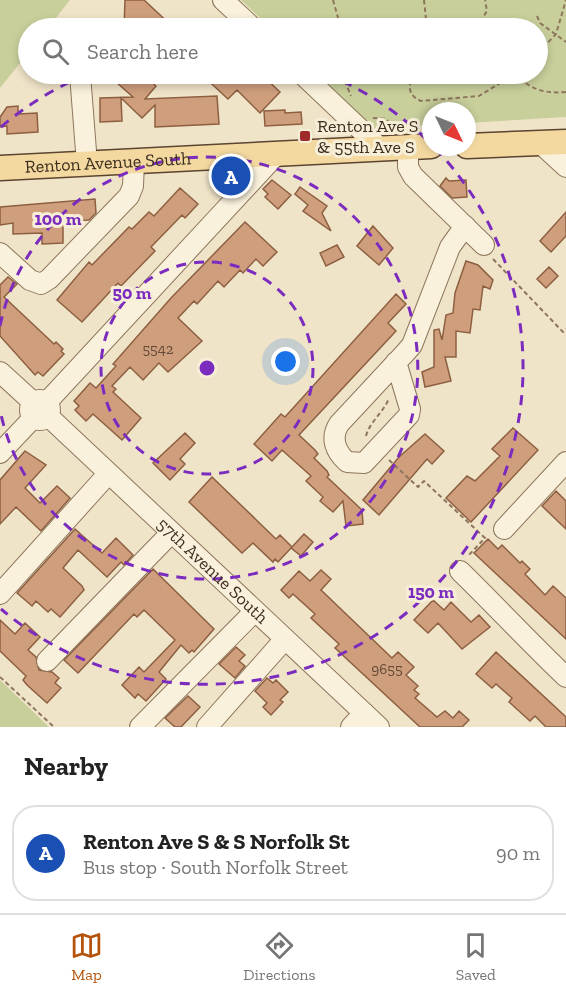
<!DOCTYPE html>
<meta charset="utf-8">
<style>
:root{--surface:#fff;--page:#f2f2f2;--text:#222;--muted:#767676;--line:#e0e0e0;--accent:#b45309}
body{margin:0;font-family:"Zilla Slab",serif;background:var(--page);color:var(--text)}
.compass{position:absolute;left:422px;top:102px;width:54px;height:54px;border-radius:50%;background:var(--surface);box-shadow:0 3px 9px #0003;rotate:133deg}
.you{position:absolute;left:286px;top:362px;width:21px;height:21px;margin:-15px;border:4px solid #fff;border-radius:50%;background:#1a73e8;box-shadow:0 0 0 9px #1a73e833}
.badge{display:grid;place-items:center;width:39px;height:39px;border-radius:50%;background:var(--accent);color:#fff;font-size:20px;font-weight:700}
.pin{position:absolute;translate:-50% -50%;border:3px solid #fff;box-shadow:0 2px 6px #0006}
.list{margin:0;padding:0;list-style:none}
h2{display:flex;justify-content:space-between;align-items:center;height:78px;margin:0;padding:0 24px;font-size:26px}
h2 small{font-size:20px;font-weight:400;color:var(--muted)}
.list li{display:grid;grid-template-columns:39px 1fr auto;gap:18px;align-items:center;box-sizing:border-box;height:96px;margin:0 12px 12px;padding:0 12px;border:2px solid var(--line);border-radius:24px}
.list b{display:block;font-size:22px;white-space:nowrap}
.list p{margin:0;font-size:20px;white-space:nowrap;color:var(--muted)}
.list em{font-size:20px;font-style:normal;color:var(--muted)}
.icon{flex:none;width:33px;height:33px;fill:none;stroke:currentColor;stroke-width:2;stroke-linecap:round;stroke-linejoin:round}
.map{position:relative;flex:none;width:566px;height:727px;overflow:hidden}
.search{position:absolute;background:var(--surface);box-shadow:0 3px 9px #0003;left:18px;right:18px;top:18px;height:66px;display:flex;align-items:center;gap:15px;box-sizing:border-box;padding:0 21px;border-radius:33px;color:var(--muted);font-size:22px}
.sheet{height:186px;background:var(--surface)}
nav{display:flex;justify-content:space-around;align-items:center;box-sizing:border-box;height:84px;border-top:2px solid var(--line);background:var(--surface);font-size:16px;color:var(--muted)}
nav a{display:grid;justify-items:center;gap:3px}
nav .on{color:var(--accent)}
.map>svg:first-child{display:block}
</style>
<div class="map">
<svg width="566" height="727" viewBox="0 0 566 727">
<rect width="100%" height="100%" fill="#f0e4c8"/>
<!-- green -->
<path fill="#c9cf9b" d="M0,0H70L48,28H28V53L0,88Z
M241,0H566V117L467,123V111H431V125L374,128L318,74H538V28H271Z
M0,680L49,727H0Z"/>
<!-- building -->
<path fill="#cf9f7d" stroke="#8d5f41" stroke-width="1.5" d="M125,0H144L174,28H124Z
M107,74H142L156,86L145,99L217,96L219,124L155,127V105L142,118L121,98L122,121L100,122V98L133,97Z
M201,74H243L252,81L261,74L280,92L260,113L237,90L228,99Z
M18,106V114L37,113L38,132L7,134V126L0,127V117L7,107Z
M285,110V113L301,112L302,124L265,126L264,111Z
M446,178L449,181L466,180L467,197L452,198L440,186Z
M272,180L291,195L278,209L265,197L268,194L263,189Z
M300,187L327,206L322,213L331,231L303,211L308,205L295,194Z
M180,188L198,204L185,218L182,215L151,247L155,251L121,286L118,283L82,322L57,300L89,262L92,265L129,227L132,229L149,212L154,216Z
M95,199L96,213L89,220L63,221V243L42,244V233L13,234V223L0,225V207Z
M566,212V236L551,252L540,241Z
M245,222L277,252L263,266L256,259L243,273L240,270L224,287L218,281L197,304L194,301L178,318L202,341L168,372L159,363L143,380L130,367L112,386L116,389L113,392L141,418L122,440L93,414L86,421L75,410L79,406L74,401L90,383L96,388L116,366L113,364L171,298Z
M373,226L393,248L379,265L357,246Z
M337,245L344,257L326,266L320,253Z
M466,261L478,265L493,280L490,289L483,286L480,310L473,309L470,333L456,331V357H445L451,381L425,387L422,372L434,367V330L439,329L442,340L446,315L453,313L455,293Z
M549,267L558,276L546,288L537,279Z
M8,277L17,284L4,297L54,344L56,342L63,349L61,351L64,354L43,376L38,372L35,375L0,336V285Z
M396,294L406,304L388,323L396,331L299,435L315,450L318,454L314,458L327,471L329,475L327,477L362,510L363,524L346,526L343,501L333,512L320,501L323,497L306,481L311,476L282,450L272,461L254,444L281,414L285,417Z
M513,428L538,450L471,522L446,498L467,476L475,481L500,456L492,449Z
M185,433L195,443L180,459L185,464L170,480L153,463Z
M425,434L444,451L432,464L427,459L379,515L363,500L399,457Z
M25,451L46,465L25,488L40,503L57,486L70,498L41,531L16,507L0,524V480Z
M212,477L276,539L280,535L292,547L304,534L313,542L301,556L291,548L278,562L275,559L273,562L253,543L242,553L189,502Z
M556,491L566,501V529L542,506Z
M75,529L102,553L116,538L133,555L124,565L121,562L107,577L78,550L63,568L82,586L84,590L60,617L51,609L48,612L36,601L32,606L17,593Z
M488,539L498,549L502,545L520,563L522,561L530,569L525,574L545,595L553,586L566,598V639L474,553Z
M153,569L214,629L194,652L192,650L189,653L181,645L159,672L166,679L146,701L138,694L135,698L122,685L139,667L144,672L175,640L144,610L137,617L134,614L78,673L64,660Z
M321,570L331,579L321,590L392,658L398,652L414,667L406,675L418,686L414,690L419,694L415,698L437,717L445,711L453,718L459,711L469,720L462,727H420L335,648L339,644L311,618L315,614L293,594L289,598L281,590L299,571L310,581Z
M433,600L444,610L451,602L471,622L479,615L490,627L462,649L438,623L428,633L414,620Z
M0,620L15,634L25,623L40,637L28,650L36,657L39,670L52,672L59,678L55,683L61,688L47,703L27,685L23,680L26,676L0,651Z
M236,647L245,655L239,661L245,666L235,678L219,664Z
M496,652L566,717V727H546L535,716L530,721L509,702L512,698L496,684L492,688L476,674Z
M267,678L273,683L276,680L288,692L280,700L283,702L271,715L263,707L267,703L255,691Z
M188,696L200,707L181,727H175L165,718Z"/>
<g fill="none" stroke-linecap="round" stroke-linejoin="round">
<defs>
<g id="minor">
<path d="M223,0L253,28"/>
<path d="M80,74L87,164"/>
<path d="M302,74L380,148"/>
<path d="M541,144L566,167"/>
<path d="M408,147V167L413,176L484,245"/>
<path d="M0,253L30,280L41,284L49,279L129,196L133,186L134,162"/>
<path d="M396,362L410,409L409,415L364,463L347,462C335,451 330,438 339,424L406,352L412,345L450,247L465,226"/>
<path d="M0,372L34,403"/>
<circle cx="40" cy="410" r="10"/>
<path d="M47,402L276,155"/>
<path id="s1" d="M48,416L379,727"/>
<path d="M0,453L34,417"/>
<path d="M504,529L566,462"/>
<path d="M460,571C496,606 529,642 566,677"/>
<path d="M0,594L108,474"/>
<path d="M47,661L171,533"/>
<path d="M140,727L255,611"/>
<path d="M207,727L285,639"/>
<path d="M351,727L364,713"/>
</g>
<g id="major">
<path d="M467,146L566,142"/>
<path id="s2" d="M0,168L431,146"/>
</g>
</defs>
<!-- minor casing -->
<use href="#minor" stroke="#8d765c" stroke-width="22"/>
<!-- major casing -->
<use href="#major" stroke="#5b4430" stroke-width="27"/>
<!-- path -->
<path stroke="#8d765c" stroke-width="2" stroke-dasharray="4.5 3" stroke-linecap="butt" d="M333,0L341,28
M424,0L427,28
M537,16L540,23L566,42
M476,28L487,11L485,0
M538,53L556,34L566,0
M342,74L351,96
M414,74C408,85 407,95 421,101L479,96L515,74
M514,74C531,89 543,94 566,92
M373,118L387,119L390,128
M493,259L563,332L566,329
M366,436C370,421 384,412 389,398
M389,460L418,487L424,481L485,538L468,556
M0,677L54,727"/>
<!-- minor -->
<use href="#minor" stroke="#faf1dc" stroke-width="20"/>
<!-- major -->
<use href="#major" stroke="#f3d9a0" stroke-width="24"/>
</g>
<!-- distance rings -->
<g fill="none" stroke="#7b2cbf" stroke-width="3" stroke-dasharray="10 8">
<circle cx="207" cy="368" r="106"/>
<path d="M0 326A211 211 0 1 1 0 410"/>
<path d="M1 127A317 317 0 0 1 88 74M326 74A317 317 0 0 1 429 142M435 148A317 317 0 0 1 1 609"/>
</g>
<!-- markers -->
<rect fill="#9e2a2b" stroke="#f7eed8" stroke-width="2" x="299" y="130" width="12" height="12" rx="3"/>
<g text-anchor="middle" stroke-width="6" stroke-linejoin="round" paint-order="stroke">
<!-- number labels -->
<g font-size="15" fill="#624a37">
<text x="158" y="354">5542</text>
<text x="387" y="674">9655</text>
</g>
<!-- poi labels -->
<g font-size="18" fill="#3d2e20" stroke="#f7eed8" text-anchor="start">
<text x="317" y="132">Renton Ave S<tspan x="317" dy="21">&amp; 55th Ave S</tspan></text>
</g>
<!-- street labels -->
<g font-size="18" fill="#3d2e20" stroke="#f7eed8">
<text dy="6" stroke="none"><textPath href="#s2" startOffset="108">Renton Avenue South</textPath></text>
<text dy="6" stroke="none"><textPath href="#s1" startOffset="226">57th Avenue South</textPath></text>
</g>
</g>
<circle cx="207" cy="368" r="9" fill="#7b2cbf" stroke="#f7eed8" stroke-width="3"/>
<g font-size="18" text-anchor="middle" font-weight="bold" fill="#7b2cbf" stroke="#f7eed8" stroke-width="6" stroke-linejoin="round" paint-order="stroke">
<text x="58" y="225">100 m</text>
<text x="132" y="299">50 m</text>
<text x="431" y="598">150 m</text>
</g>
</svg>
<svg class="compass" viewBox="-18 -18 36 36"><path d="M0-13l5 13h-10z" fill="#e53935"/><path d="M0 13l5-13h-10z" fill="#767676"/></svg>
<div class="you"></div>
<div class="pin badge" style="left:231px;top:176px;background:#1a4fb4">A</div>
<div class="search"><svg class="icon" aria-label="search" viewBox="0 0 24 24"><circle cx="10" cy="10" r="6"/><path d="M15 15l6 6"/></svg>Search here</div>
</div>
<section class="sheet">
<h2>Nearby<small></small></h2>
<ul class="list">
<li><span class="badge" style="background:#1a4fb4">A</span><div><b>Renton Ave S &amp; S Norfolk St</b><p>Bus stop · South Norfolk Street</p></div><em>90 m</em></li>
</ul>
</section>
<nav>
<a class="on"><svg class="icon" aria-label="map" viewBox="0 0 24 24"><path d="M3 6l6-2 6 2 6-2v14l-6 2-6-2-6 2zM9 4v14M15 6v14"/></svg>Map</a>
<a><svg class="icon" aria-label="directions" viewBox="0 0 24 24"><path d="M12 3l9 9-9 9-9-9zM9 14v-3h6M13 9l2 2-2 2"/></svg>Directions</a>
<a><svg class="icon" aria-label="saved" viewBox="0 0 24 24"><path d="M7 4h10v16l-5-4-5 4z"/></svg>Saved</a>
</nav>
